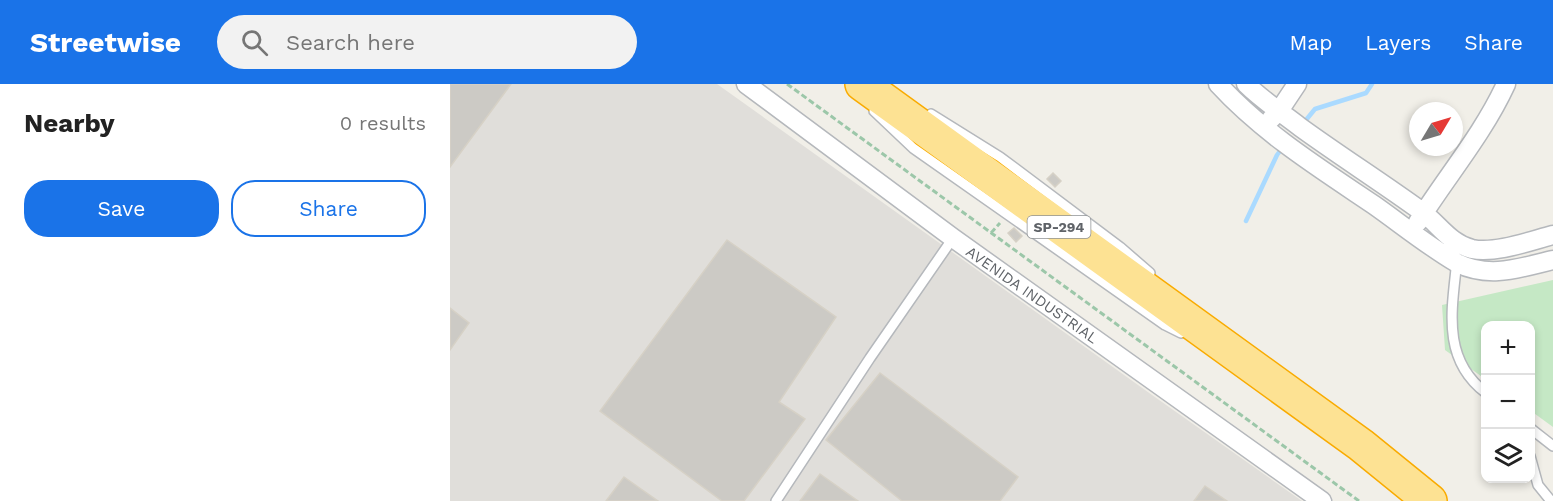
<!DOCTYPE html>
<meta charset="utf-8">
<style>
:root{--surface:#fff;--page:#f2f2f2;--text:#222;--muted:#767676;--line:#e0e0e0;--accent:#1a73e8}
body{margin:0;font-family:"Work Sans",sans-serif;background:var(--page);color:var(--text)}
.controls{position:absolute;right:18px;bottom:18px;display:grid;overflow:hidden;border-radius:12px;box-shadow:0 3px 9px #0003}
.controls button{width:54px;height:54px;display:grid;place-items:center;padding:0;border:0;border-bottom:2px solid var(--line);background:var(--surface);color:var(--text);font:30px sans-serif}
.compass{position:absolute;left:959px;top:18px;width:54px;height:54px;border-radius:50%;background:var(--surface);box-shadow:0 3px 9px #0003;rotate:52deg}
.list{margin:0;padding:0;list-style:none}
h2{display:flex;justify-content:space-between;align-items:center;height:78px;margin:0;padding:0 24px;font-size:26px}
h2 small{font-size:20px;font-weight:400;color:var(--muted)}
.actions{display:flex;gap:12px;padding:18px 24px}
.actions a{flex:1;padding:14px 0;border:2px solid var(--accent);border-radius:24px;text-align:center;font-size:21px;color:var(--accent)}
.actions .main{background:var(--accent);color:#fff}
.icon{flex:none;width:33px;height:33px;fill:none;stroke:currentColor;stroke-width:2;stroke-linecap:round;stroke-linejoin:round}
.map{position:relative;flex:none;width:1103px;height:417px;overflow:hidden}
header{display:flex;align-items:center;gap:36px;box-sizing:border-box;height:84px;padding:0 30px;background:var(--accent);color:#fff}
header strong{font-size:28px}
nav{display:flex;gap:33px;margin-inline-start:auto;font-size:21px}
.search{width:420px;height:54px;background:var(--page);display:flex;align-items:center;gap:15px;box-sizing:border-box;padding:0 21px;border-radius:33px;color:var(--muted);font-size:22px}
main{display:flex}
aside{flex:1;background:var(--surface)}
.map>svg:first-child{display:block}
</style>
<header>
<strong>Streetwise</strong>
<div class="search"><svg class="icon" aria-label="search" viewBox="0 0 24 24"><circle cx="10" cy="10" r="6"/><path d="M15 15l6 6"/></svg>Search here</div>
<nav><a>Map</a><a>Layers</a><a>Share</a></nav>
</header>
<main>
<aside>
<h2>Nearby<small>0 results</small></h2>
<ul class="list">
</ul>
<div class="actions"><a class="main">Save</a><a>Share</a></div>
</aside>
<div class="map">
<svg width="1103" height="417" viewBox="0 0 1103 417">
<rect width="100%" height="100%" fill="#f1efe8"/>
<!-- industrial -->
<path fill="#e0deda" d="M0,0H267L702,311L852,417H0Z"/>
<!-- green -->
<path fill="#c5e8c5" d="M1103,196V343L1081,327L1080,242H1036L1035,295L995,266L992,221Z"/>
<g fill="none" stroke-linecap="round" stroke-linejoin="round">
<!-- stream -->
<path stroke="#aadaff" stroke-width="4.5" d="M856,36L865,25L916,9L922,0
M796,137L827,71L830,67"/>
</g>
<!-- building -->
<path fill="#cccac5" stroke="#d6d1c6" stroke-width="1.5" d="M0,0H61L0,83Z
M603,89L611,97L605,103L597,95Z
M564,144L572,152L566,158L558,149Z
M277,156L386,233L329,318L355,335L294,417H272L150,327Z
M0,224L19,239L0,266Z
M430,289L568,393L550,417H452L376,356Z
M370,390L408,417H350Z
M174,393L208,417H156Z
M755,402L777,417H744Z"/>
<g fill="none" stroke-linecap="round" stroke-linejoin="round">
<defs>
<path id="lane" d="M424,27L463,64L715,241L731,249
M481,30L550,73L670,163L700,189
M1007,176C1002,225 991,275 1036,309
M1080,344L1103,362
M1080,372L1088,401L1101,417
M326,417L420,274L503,154"/>
<path id="street" d="M296,0L503,154L872,417
M768,0C813,49 869,84 924,121C951,140 978,162 1007,179C1040,195 1069,184 1103,176
M796,0C812,16 832,29 850,43C890,72 931,98 971,127C989,140 999,159 1022,165C1045,170 1080,157 1103,151
M821,35L829,27L847,0
M968,138C997,92 1033,50 1056,0"/>
<path id="highway" d="M412,0L911,361L980,417"/>
</defs>
<!-- lane casing -->
<use href="#lane" stroke="#b5b8bc" stroke-width="12"/>
<!-- street casing -->
<use href="#street" stroke="#b5b8bc" stroke-width="21"/>
<!-- highway casing -->
<use href="#highway" stroke="#f9ab00" stroke-width="36"/>
<!-- path -->
<path stroke="#9cc7a9" stroke-width="3" stroke-dasharray="6 3" stroke-linecap="butt" d="M337,0L909,417
M541,149L550,139"/>
<!-- lane -->
<use href="#lane" stroke="#fff" stroke-width="9"/>
<!-- street -->
<use href="#street" stroke="#fff" stroke-width="18"/>
<!-- highway -->
<use href="#highway" stroke="#fde293" stroke-width="33"/>
</g>
<g text-anchor="middle" stroke-width="5" stroke-linejoin="round" paint-order="stroke">
<!-- shield labels -->
<rect fill="#fff" stroke="#8f9295" stroke-width="1.5" x="577.5" y="132" width="63" height="22" rx="4.5"/>
<g font-size="14" font-weight="bold" fill="#5f6368">
<text x="609" y="148">SP-294</text>
</g>
<!-- street labels -->
<g font-size="15" fill="#5f6368" stroke="#fff">
<text transform="translate(582 211) rotate(35)" y="5">AVENIDA INDUSTRIAL</text>
</g>
</g>
</svg>
<div class="controls">
<button>+</button>
<button>−</button>
<button><svg class="icon" aria-label="layers" viewBox="0 0 24 24"><path d="M12 4l9 5-9 5-9-5zM3 14l9 5 9-5"/></svg></button>
</div>
<svg class="compass" viewBox="-18 -18 36 36"><path d="M0-13l5 13h-10z" fill="#e53935"/><path d="M0 13l5-13h-10z" fill="#767676"/></svg>
</div>
</main>
